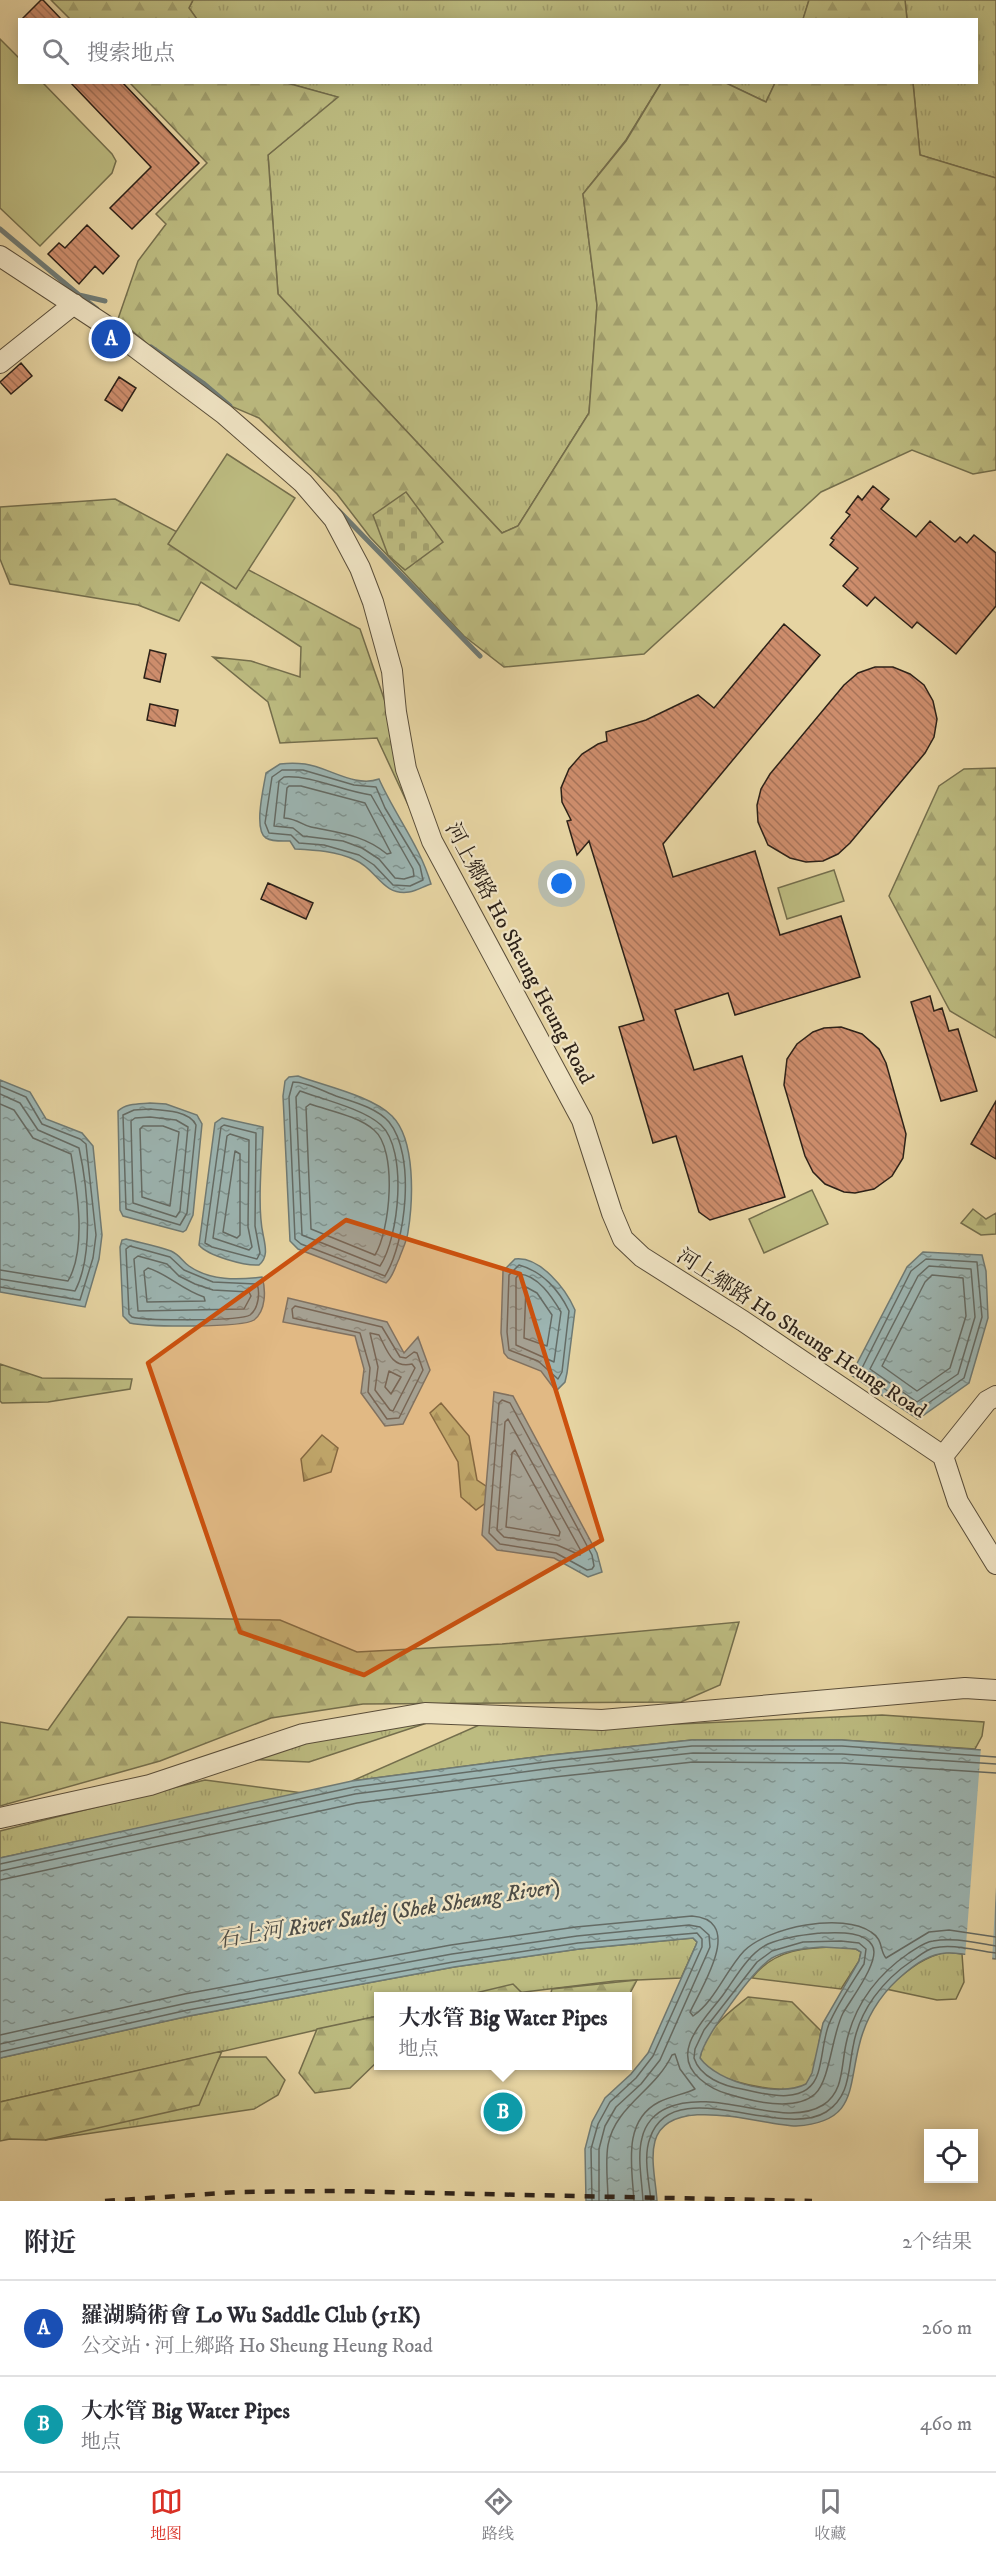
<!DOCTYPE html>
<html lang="zh">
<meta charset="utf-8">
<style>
:root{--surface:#fff;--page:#f2f2f3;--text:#2b2b33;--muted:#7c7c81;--line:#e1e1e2;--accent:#d93025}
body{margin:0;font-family:"IM FELL DW Pica","Noto Serif SC",serif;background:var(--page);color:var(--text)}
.controls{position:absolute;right:18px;bottom:18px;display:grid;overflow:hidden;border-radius:0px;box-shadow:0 3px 15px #0003}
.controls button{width:54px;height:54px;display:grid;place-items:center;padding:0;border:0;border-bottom:2px solid var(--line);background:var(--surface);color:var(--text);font:30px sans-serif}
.you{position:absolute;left:562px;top:884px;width:21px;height:21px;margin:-15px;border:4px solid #fff;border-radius:50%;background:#1a73e8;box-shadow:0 0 0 9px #1a73e833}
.badge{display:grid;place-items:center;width:39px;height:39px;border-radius:50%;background:var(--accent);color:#fff;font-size:20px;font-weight:700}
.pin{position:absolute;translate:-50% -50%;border:3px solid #fff;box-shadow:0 2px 6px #0006}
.popup{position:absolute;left:374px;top:1992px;width:258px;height:78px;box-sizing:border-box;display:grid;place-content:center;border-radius:0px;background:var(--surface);filter:drop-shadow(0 2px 4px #0005);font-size:20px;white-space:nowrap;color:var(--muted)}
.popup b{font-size:22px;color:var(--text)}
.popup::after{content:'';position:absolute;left:50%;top:100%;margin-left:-12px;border:12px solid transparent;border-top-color:var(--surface)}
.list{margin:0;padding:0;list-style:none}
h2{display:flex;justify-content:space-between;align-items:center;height:78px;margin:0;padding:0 24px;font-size:26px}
h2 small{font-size:20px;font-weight:400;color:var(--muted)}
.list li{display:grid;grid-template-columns:39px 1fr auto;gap:18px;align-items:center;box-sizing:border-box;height:96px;padding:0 24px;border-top:2px solid var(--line)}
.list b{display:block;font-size:22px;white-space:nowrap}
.list p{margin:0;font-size:20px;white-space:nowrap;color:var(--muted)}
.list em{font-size:20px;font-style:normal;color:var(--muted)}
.icon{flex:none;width:33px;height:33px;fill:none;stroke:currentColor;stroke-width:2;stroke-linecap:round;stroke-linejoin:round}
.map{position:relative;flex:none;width:996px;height:2201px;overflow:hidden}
.search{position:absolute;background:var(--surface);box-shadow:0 3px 15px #0003;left:18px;right:18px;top:18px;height:66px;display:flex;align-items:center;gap:15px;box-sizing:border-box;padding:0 21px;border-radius:0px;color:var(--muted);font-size:22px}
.sheet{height:270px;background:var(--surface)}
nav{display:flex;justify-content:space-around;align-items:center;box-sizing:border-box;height:84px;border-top:2px solid var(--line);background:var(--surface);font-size:16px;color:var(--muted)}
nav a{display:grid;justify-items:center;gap:3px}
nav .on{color:var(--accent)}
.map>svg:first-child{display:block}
</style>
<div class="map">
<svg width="996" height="2201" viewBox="0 0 996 2201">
<defs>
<pattern id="grass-tufts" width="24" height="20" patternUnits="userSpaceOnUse" patternTransform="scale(1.5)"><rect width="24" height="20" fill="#bcbb80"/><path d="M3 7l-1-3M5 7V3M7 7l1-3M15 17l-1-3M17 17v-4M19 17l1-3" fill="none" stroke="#a2a06e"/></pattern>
<pattern id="forest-firs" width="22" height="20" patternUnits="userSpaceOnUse" patternTransform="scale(1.5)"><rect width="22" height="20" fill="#bcbb80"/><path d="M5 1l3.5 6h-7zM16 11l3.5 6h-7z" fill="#a2a06e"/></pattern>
<pattern id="cemetery-stones" width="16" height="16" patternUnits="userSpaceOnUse" patternTransform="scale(1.5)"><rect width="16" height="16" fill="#bcbb80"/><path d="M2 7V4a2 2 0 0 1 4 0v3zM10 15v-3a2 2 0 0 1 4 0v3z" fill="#a2a06e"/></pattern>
<pattern id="water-ripples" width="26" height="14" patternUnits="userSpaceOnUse" patternTransform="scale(1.5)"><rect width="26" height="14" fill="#9cb5b2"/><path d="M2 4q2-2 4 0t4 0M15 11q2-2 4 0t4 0" fill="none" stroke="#7f9390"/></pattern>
<pattern id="building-back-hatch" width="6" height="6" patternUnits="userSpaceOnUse" patternTransform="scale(1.5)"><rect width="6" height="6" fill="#cd8d6c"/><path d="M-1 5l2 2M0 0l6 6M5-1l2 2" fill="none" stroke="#a77358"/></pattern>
</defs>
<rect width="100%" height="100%" fill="#e6d4a2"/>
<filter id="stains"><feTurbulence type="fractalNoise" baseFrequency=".00333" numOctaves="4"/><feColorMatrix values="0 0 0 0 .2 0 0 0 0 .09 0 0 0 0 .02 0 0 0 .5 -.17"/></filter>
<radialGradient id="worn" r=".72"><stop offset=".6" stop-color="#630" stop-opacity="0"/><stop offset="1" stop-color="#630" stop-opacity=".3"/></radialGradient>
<!-- grass -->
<path fill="url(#grass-tufts)" stroke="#746e4c" stroke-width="1.5" d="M193,0H809L803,20H197L189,8Z
M905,0H996V178L920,155L913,83L976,82V20L907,19Z
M287,83H661L626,140L583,194L597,305L589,413L518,526L502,533L278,294L268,155L337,97Z
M726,83H775L766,102Z
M882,1715L984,1722L982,1736L975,1749L842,1740H692L551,1755L352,1781L486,1722L587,1728Z
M433,1721L309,1762L246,1759L303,1743Z
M205,1780L303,1793L0,1858V1831Z
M693,1938L697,1942L696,1945L681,1978L615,1981L491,1996H378V2016L0,2102V2058L189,2016L454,1967L579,1949Z
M841,1947L856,1949L861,1952L859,1961L841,1989L752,1978C774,1949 807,1947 841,1947Z
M948,1952L962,1954L964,1982L956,1999L937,2000L886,1989C905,1973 922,1956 948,1952Z
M220,2057H266L285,2080L278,2095L254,2109L45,2140L193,2101Z"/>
<!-- forest -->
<path fill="url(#forest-firs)" stroke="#746e4c" stroke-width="1.5" d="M51,0H193L189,8L197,19H70Z
M809,0H905L907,19H803Z
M130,83H287L338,97L268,155L278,294L502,533L518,526L589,413L597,305L583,194L626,141L661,83H726L766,102L775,83H913L920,155L996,178V470L973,474L912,450L821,492L644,654L504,667L464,636L370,537L337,494L259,418L212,398L118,319L138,261L166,224L156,214L207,163Z
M115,499L360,629L390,716L410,809L377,738L280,743L268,702L213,657L251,661L300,677L301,647L201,582L179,621L138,605L10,584L0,559V507Z
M996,768V1038L950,1011L889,896L939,786L964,769Z
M973,1209L986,1219L996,1213V1234L981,1235L961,1223Z
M0,1364L42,1378L132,1379L130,1389L48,1402L2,1403L0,1401Z
M441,1403L469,1436L477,1480L498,1494L476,1510L461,1497L458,1462L430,1413Z
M322,1435L338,1448L331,1472L304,1481L301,1459Z
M128,1617L280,1620L357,1652L502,1644L739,1622L720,1685L681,1702L363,1704L271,1718L160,1761L0,1806V1722L48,1730Z
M637,1980L628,1997L550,1996L552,1989Z
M513,1984L525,1996H463Z
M748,1997L792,2002L821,2031C818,2046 817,2074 806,2084C792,2097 732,2083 716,2074C709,2070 704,2065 700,2058C704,2030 728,2013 748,1997Z
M378,2016V2061L350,2088L315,2093L299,2073L317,2029Z
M222,2051L199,2105L45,2140L10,2139L0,2141V2102Z"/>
<!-- cemetery -->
<path fill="url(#cemetery-stones)" stroke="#746e4c" stroke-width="1.5" d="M406,492L443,542L405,570L388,555L373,515Z"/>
<!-- pitch -->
<path fill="#bcbb80" stroke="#746e4c" stroke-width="1.5" d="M0,39L19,58L20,82L43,83L112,154L116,161L112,173L40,246L0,208Z
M227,454L295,498L236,589L168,544Z
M834,870L844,901L787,919L778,888Z
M812,1190L828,1224L764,1253L749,1219Z"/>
<!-- water -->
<path fill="url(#water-ripples)" stroke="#6f7a74" stroke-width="1.5" fill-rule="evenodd" d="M280,764C288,763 297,763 305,764C328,767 355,788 379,779C395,815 420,846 431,884C424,886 417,891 409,892C382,896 377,869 355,860C336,851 315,850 295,849L290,841C282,841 273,842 266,838C253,830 264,786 266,773Z
M298,1076C325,1086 372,1096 392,1116C416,1140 413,1201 408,1232C407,1241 402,1250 399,1259C395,1267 393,1277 386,1283L298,1249L290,1241L283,1096L285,1081L289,1077Z
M0,1080L30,1092L46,1119L82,1133L93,1146L102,1235L99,1259L85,1307L0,1292Z
M150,1103L166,1104L197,1115L202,1124L193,1215L186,1230L183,1232L123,1216L120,1210L118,1111C126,1103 140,1104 150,1103Z
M222,1118L263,1127C262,1157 257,1207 263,1234C265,1245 269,1257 259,1265C245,1266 208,1256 199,1245L215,1123Z
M126,1239C141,1243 157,1246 171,1251C180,1255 182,1261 189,1266C210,1281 238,1280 262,1277C266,1290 266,1311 254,1320C242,1328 146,1327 130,1323L123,1316L120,1247L122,1240Z
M923,1252L982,1255L986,1271L988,1318L969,1383L918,1419L851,1375L907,1267Z
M515,1259C540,1256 566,1289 575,1310L567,1373L565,1382L556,1391L541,1371L508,1358L504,1353L501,1333L503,1271Z
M288,1298L387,1322L404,1353L418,1337L430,1370L403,1424L385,1426L361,1393L364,1369L355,1336L283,1322Z
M494,1392L513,1396L597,1553L602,1572L588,1577L554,1558L497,1550L482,1535Z
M692,1740H842L996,1751V1959C980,1957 962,1952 946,1953C930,1954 917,1963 905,1973C882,1992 866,2016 859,2046C848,2090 856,2122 796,2126C761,2125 669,2093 655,2141C650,2159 656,2183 657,2201H586L585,2149L592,2122L605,2098L631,2074L648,2053L696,1945L697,1942L693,1938L579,1949L454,1967L189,2016L0,2058V1858L352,1781L551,1755ZM822,1947L856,1949L861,1952L859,1961L823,2023L812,2073L806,2084C779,2098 718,2083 700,2058C703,2038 754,1969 772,1958C786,1950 806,1948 822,1947Z"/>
<!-- pier -->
<path fill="#e6d4a2" d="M981,1747L996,1748V1887L992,1962L965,1958Z"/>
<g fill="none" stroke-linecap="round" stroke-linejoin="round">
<!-- shore -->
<path stroke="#646b65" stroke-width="1.5" d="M282,770H303L354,785L376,787L385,808L420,866L423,880L410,886L393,885L374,865L359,855L324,845L299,843L291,835L269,833L265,823L272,777Z
M284,777C312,775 342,791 371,795L413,869L414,876L404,879L395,878L379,859L362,848L343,841L303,836L293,828L274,826L279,781Z
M289,786H301L365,803L391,853L387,854C364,835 340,833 311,827C302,825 298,819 284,818L287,788Z
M293,1082C307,1082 323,1091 336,1096C354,1102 377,1108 389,1122C416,1155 406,1242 385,1276L301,1244L295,1239L289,1097Z
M0,1086L26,1097L42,1124L80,1139L86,1144L96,1235L93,1258L80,1300L0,1287
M300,1091C322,1099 364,1109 381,1125C408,1150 399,1238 380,1266L302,1235L296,1097Z
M0,1094L20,1103L38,1130L79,1148C88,1188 94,1255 75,1291L0,1279
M0,1104L14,1110L33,1138L71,1154C77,1190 87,1248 68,1281L0,1270
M310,1104C330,1111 358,1116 374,1130C398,1150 390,1231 375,1255L311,1229L306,1107Z
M150,1109C164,1110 190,1111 196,1125L187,1213L180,1225L126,1209L123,1115L134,1110Z
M150,1117L176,1120L188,1127L180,1211L176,1217L133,1203L131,1121L135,1118Z
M224,1125L256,1133L255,1226L260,1253L257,1259L212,1247L205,1243L221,1127Z
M143,1126H163L179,1132L170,1206L142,1197L140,1129Z
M230,1134L249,1140L248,1227L252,1247L249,1250L213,1238L227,1136Z
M235,1151L240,1154V1235L237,1238L223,1232Z
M130,1246L170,1257L184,1270L213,1282L257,1284C260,1292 259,1308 250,1315C241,1321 146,1321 132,1317L129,1314L126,1249Z
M138,1256L167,1264L179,1276L195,1284L213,1290L249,1292L251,1296L244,1309L138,1311L134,1259Z
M926,1259L977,1262L982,1317L964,1378L917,1411L860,1372L911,1271Z
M519,1265C542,1271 559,1290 569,1311L562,1372L558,1379L538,1361L509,1350L507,1332L509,1275Z
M929,1266L971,1269L975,1317L958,1374L917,1402L870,1369L918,1276Z
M148,1268C168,1274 182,1290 204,1297L205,1301L147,1302L144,1271Z
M519,1274C538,1275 552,1297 561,1312L554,1362L516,1345V1278Z
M932,1275L963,1278L966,1316L950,1368L917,1391L882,1366L925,1282Z
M526,1287L537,1293L552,1315L547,1346L524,1338Z
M295,1306L382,1327L400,1357L406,1358L414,1352L417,1353L423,1370L399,1418L387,1419L368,1392L370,1368L360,1333L293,1318L292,1309Z
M370,1333L379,1335C387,1350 392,1369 412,1364L415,1368L393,1411L390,1410L375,1390L378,1367Z
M389,1371L401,1377L391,1394L385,1387Z
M502,1400L510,1403L592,1555L594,1566L592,1569L587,1570L556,1553L500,1544L489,1533L499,1403Z
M508,1419L581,1551L580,1555L557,1545L504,1537L497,1530L505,1422Z
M515,1450L560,1532L559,1536L506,1527L512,1453Z
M0,1864L354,1787L552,1761L692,1746H842L996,1757
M0,1871L355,1794L553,1768L693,1753L842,1754L996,1764
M0,1880L357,1803L554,1777L693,1762L842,1763L996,1773
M821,1933C836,1933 863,1930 872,1945C882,1959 851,1999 843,2013C832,2034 830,2080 815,2094C795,2112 751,2101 728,2094C717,2091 708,2086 700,2079C668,2052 706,2018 723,1995C736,1977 748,1954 768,1944C784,1937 804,1935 821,1933Z
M841,1941L859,1943L866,1949L864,1964C852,1983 838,2003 829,2024C823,2039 823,2057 818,2073C808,2106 767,2095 742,2089C723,2086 700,2077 694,2058L695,2049L704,2030L757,1962L772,1951L803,1942Z
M0,2035L185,1994L451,1945L576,1927L692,1916C746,1920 701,1988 690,2012L693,2016C715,2001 726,1970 744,1951C768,1927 843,1912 871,1932C884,1940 879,1950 886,1958L929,1932L949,1930L996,1937
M0,2044L187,2003L452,1954L577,1936L689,1925L700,1927L709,1935L710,1947L660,2060L641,2084L616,2107L605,2126L599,2149V2201
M0,2052L188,2010L453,1962L578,1943L697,1933L702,1939V1947L653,2056L636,2078L610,2102L598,2124L591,2149L592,2201
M608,2201C608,2183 605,2163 608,2145C615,2106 655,2091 672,2055L675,2054L680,2069L695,2089C685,2094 671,2096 659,2102C622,2121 632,2167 634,2201
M643,2201C642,2181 637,2157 642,2138C645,2124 655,2113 667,2108C716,2086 783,2130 823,2105C844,2092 841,2066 846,2044C854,2006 877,1975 909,1953C916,1949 924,1942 933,1941C954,1937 975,1943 996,1946
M651,2201C649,2182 643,2156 650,2138C672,2072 781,2140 826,2112C850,2097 848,2071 853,2047C859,2010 883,1980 913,1960C919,1956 926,1950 933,1948C953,1943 976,1951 996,1953"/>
<!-- stream -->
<path stroke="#6f7a74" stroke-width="5" d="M0,229L79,295L105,301
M79,295L97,309
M151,347L203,383L230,406
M338,510L480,656"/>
</g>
<!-- building -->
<path fill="url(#building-back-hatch)" stroke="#2c2118" stroke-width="1.5" d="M41,0H43L62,20H21Z
M70,82H122L199,163L132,229L110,208L151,167Z
M87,225L119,256L103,274L95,266L79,284L48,254L59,243L65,248Z
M21,363L32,376L11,394L0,382Z
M119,377L136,388L122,411L105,400Z
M873,486L889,499L881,509L916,537L930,521L955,542L960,537L967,543L974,535L996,553V606L956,654L917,622L912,628L875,597L867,606L843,586L858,568L830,545L834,540L831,538L850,515L846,512L858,496L862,500Z
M784,624L820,655L663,844L673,877L755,851L780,935L841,916L860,977L735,1015L728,993L675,1010L694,1070L742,1056L785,1197L710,1220L699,1212L676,1136L653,1143L619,1027L644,1020L589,841L577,855L567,821L571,820L562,802L561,788L569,769L582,754L598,744L607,741L606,732L646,720L698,695L714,708Z
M150,650L166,654L160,682L144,678Z
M875,667H893L910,674L924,685L933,701L937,719L934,737L925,753L850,843L838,854L823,861L806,862L790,858L768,845L758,822L757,805L761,789L770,774L844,685L858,673Z
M150,704L178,710L175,726L147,720Z
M268,883L313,903L306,919L261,899Z
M930,996L934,1011L942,1008L949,1031L958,1029L977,1091L941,1101L911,1002Z
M841,1027L862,1034L879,1049L886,1063L906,1134L903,1158L892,1176L874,1189L855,1193L844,1192L825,1184L813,1172L805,1156L784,1085L787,1059L797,1044L813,1032L824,1028Z
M996,1101V1159L971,1144Z"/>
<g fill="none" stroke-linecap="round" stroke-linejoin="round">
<defs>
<path id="minor" d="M0,256L108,327L224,414L303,483L334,519L360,568L373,602L392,671L396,712L406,769L432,841L582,1120L612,1213L623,1239L642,1257L743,1321L943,1456
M0,363L74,304
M943,1456L958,1502L996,1564
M943,1456L987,1401L996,1396
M0,1818L150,1785L303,1734L425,1713L602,1720L965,1688L996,1690"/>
</defs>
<!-- minor casing -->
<use href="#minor" stroke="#5a4e3a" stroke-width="22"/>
<!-- minor -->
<use href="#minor" stroke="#efe3c3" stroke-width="20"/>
<!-- rail -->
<path stroke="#2c2118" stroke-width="4.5" stroke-dasharray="10 10" stroke-linecap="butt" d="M105,2201L237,2192L337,2191L812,2201"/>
</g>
<!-- marked area -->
<path fill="#cc510e" fill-opacity="0.2" stroke="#cc510e" stroke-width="4.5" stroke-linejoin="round" d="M346,1220L520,1274L602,1540L364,1675L240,1632L148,1363Z"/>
<g text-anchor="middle" stroke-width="4.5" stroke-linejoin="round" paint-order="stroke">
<!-- street labels -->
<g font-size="21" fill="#2c2118" stroke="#efe3c3">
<text transform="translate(520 953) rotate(62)" y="7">河上鄉路 Ho Sheung Heung Road</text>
<text transform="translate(802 1333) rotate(33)" y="7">河上鄉路 Ho Sheung Heung Road</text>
</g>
<!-- water labels -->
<g font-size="22" font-style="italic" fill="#4e4d46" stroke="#efe3c3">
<text transform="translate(388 1912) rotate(-9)" y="8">石上河 River Sutlej (Shek Sheung River)</text>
</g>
</g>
<rect width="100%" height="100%" filter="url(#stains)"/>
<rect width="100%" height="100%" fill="url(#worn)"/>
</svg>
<div class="controls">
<button><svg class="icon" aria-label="locate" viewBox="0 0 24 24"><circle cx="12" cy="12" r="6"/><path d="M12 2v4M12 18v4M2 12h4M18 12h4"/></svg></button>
</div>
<div class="you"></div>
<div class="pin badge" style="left:111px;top:339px;background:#1a4fb4">A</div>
<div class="pin badge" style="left:503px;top:2112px;background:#0f9aa8">B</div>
<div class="popup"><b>大水管 Big Water Pipes</b>地点</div>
<div class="search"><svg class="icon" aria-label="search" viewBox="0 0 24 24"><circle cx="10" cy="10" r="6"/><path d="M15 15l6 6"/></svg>搜索地点</div>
</div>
<section class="sheet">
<h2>附近<small>2个结果</small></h2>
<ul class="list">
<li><span class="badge" style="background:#1a4fb4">A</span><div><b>羅湖騎術會 Lo Wu Saddle Club (51K)</b><p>公交站 · 河上鄉路 Ho Sheung Heung Road</p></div><em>260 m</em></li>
<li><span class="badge" style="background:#0f9aa8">B</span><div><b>大水管 Big Water Pipes</b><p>地点</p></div><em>460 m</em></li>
</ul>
</section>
<nav>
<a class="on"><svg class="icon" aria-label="map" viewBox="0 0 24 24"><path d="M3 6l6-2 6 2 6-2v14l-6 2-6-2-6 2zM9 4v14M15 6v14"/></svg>地图</a>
<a><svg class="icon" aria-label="directions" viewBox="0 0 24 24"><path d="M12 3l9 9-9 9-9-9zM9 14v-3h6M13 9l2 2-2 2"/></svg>路线</a>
<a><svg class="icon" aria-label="saved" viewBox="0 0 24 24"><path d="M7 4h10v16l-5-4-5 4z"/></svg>收藏</a>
</nav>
